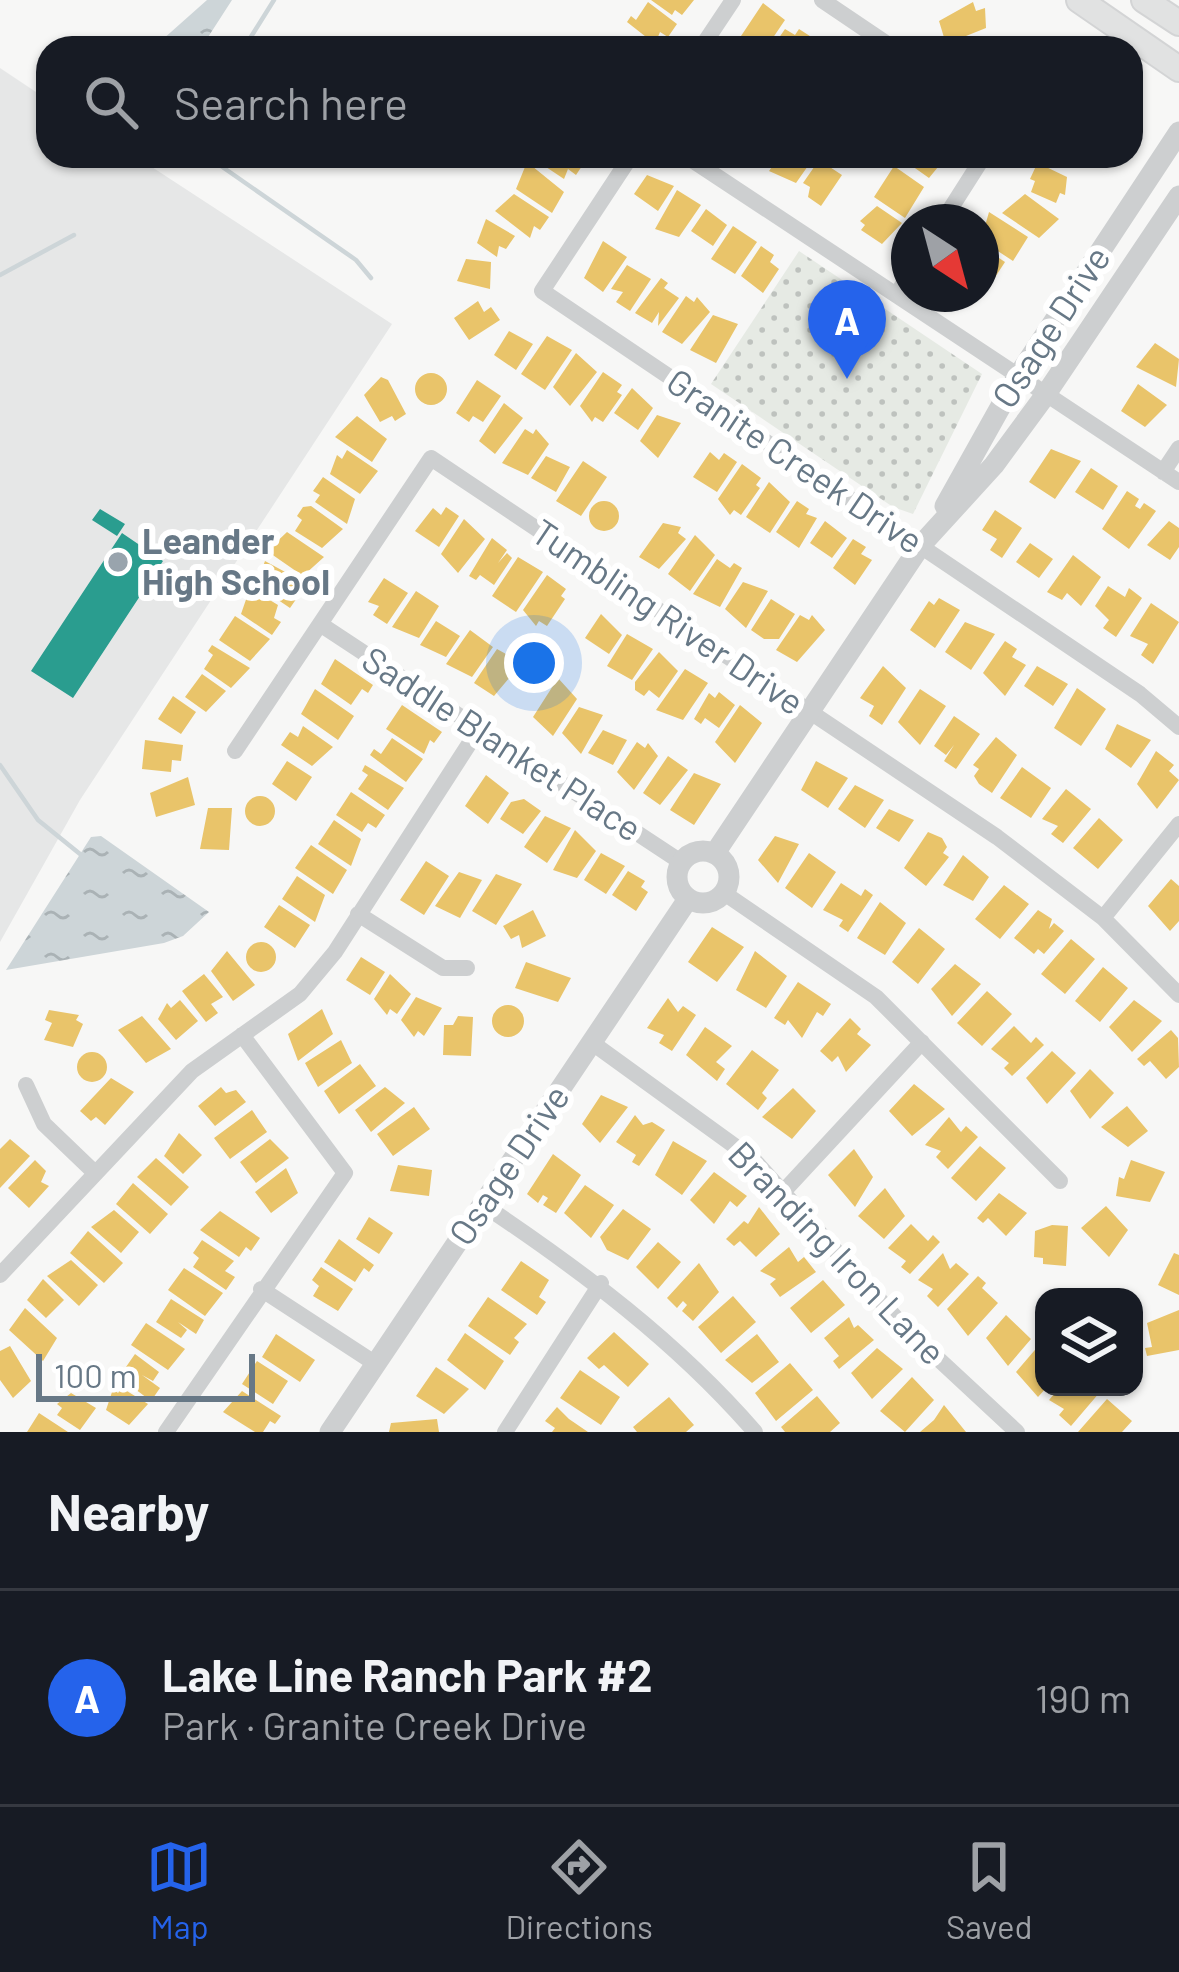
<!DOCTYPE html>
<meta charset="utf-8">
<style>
:root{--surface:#171b24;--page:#20242c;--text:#f1f3f6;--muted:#9ea1a6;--line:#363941;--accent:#2563eb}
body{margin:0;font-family:Barlow,sans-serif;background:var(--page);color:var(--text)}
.controls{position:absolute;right:36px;bottom:36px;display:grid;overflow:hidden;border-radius:24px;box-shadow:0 3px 9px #0004}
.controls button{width:108px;height:108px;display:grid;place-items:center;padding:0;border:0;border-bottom:3px solid var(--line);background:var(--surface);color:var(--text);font:60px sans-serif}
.compass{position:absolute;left:891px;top:204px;width:108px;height:108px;border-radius:50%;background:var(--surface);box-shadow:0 3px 9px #0004;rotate:144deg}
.scale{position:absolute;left:36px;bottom:30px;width:219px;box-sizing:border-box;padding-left:12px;border:6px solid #677886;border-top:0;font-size:33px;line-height:42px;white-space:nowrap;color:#677886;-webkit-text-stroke:9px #fff;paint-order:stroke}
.you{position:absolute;left:534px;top:663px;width:42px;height:42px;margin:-30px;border:9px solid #fff;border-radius:50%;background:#1a73e8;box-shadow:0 0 0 18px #1a73e833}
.badge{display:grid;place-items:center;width:78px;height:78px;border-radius:50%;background:var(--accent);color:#fff;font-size:39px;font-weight:700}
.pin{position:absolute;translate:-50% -99px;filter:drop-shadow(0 3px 6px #0008)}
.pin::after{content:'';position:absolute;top:63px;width:42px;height:36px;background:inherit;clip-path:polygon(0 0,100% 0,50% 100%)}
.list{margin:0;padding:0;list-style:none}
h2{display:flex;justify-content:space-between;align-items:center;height:156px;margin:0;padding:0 48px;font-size:51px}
h2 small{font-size:39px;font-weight:400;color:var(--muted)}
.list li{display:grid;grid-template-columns:78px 1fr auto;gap:36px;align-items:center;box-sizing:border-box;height:216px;padding:0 48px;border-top:3px solid var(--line)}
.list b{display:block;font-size:45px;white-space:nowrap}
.list p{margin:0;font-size:39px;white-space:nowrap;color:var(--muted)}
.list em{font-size:39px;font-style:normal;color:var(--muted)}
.icon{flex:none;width:66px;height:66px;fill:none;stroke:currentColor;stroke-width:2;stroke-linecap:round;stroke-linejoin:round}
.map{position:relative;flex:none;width:1179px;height:1432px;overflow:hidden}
.search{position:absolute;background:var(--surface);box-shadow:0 3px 9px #0004;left:36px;right:36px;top:36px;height:132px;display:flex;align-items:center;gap:30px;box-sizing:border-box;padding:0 42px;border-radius:36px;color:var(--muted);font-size:45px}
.sheet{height:372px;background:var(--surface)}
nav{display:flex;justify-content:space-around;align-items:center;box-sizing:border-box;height:168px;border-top:3px solid var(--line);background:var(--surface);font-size:33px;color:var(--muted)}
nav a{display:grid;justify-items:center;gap:6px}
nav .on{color:var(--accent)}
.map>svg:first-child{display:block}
</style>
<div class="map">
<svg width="1179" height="1432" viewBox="0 0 1179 1432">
<defs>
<pattern id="park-dots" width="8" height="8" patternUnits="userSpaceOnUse" patternTransform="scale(3)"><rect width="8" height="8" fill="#e6eae4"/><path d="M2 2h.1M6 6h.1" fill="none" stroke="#bec2be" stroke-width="1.8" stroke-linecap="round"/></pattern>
<pattern id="water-ripples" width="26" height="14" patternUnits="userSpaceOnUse" patternTransform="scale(3)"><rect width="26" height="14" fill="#cdd5d8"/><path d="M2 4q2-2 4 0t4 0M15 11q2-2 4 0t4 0" fill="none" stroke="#aab2b5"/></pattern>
</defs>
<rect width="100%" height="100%" fill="#f7f7f6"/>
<!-- built -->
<path fill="#e6e7e7" d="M0,68L48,100V156H135L392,324L80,800L0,942Z"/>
<!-- park -->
<path fill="url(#park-dots)" d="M799,251L982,374L913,514L893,507L711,384Z"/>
<!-- water -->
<path fill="url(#water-ripples)" d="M207,0H232L201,48H153Z
M101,836L209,912L183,936L164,943L6,970L91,837Z"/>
<!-- homes -->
<path fill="#e9c46a" d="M651,0H694L682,15L675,10L672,15Z
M648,2L677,24L668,37L660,32L655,44L627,22L631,16L636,20Z
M973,2L976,11L985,8L986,28L946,44L939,21Z
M763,3L785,20L766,48H753L741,36Z
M785,29L795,35L799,29L813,38L806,48H772Z
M545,156H580L586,160L576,175L568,169L564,179L540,163Z
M780,156H799L810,163L796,183L769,171Z
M898,156H932L929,160L938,167L929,178Z
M819,160L842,175L821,206L808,197L810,187L803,183Z
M527,162L564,192L552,213L516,189Z
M1042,165L1067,177L1065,195L1060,193L1056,203L1031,192L1035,181L1030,179L1036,166Z
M894,166L924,187L905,218L874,197Z
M647,175L674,186L658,211L634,194Z
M677,190L701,205L679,237L655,229Z
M514,194L549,217L540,230L534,226L530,238L495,211Z
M1025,194L1059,219L1039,238L1002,213Z
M877,206L902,223L882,244L861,230L865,225L860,221Z
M706,209L727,225L713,246L691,231Z
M989,212L1028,237L1013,261L981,240Z
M486,219L515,236L506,249L499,246L497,257L477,243Z
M733,226L757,242L735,274L711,259Z
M603,241L627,257L603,292L584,278Z
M761,246L774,255L770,262L779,269L763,293L741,276Z
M981,246L1005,262L990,285L981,279Z
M466,259L491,262L490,289L457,281Z
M627,265L651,279L630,311L616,302L623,292L611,289Z
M661,278L668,283L664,288L679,298L658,326L659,312L652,323L635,313Z
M686,296L694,302L697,297L710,312L682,344L662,332Z
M478,301L484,312L491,307L500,320L469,340L454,318Z
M713,315L738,324L716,363L690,350Z
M509,331L533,344L516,370L494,355Z
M547,336L572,350L545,390L521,374Z
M1155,343L1179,359L1176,387L1136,367Z
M576,353L597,372L570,406L553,387Z
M603,372L622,385L617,392L622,395L603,422L595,417L592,422L580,406Z
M415 389a16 16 0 1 1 32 0a16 16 0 1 1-32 0Z
M381,377L388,380L406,414L395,421L392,416L380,422L364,395Z
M477,380L501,396L483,422L473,416L469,422L456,413Z
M1138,384L1167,405L1145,427L1121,411Z
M632,388L653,408L638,430L614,413Z
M504,403L523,418L495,454L479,441Z
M657,415L681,423L658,458L640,441Z
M357,416L387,439L372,462L335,437Z
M525,429L533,434L536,429L549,444L528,475L502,463Z
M1051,449L1081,461L1055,499L1029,482Z
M347,450L378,471L360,494L330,474L337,455L342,459Z
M710,452L719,460L724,453L737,462L717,492L693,477Z
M546,456L570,467L556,492L531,478Z
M583,461L607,477L581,516L556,501Z
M742,464L761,478L756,485L760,488L741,515L734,510L730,515L718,499Z
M1091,468L1118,486L1103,510L1075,492Z
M323,477L355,499L347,524L315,502L320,495L313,491Z
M769,482L790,502L770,533L746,517Z
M1127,491L1139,499L1135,506L1140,509L1144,503L1156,511L1129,549L1102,529Z
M797,501L809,509L806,514L817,518L799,548L776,532Z
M589 516a15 15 0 1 1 30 0a15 15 0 1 1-30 0Z
M311,506L343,529L322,548L295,531L302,520L297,516L303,507Z
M446,507L459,516L439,547L415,531L433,508L441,515Z
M995,510L1022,528L1002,558L990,550L997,539L982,530Z
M464,519L485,539L458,573L441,554Z
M825,521L847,538L832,558L810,543Z
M1169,521L1179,528V547L1170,560L1147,545Z
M663,523L681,527L678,533L686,539L659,569L639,557Z
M287,532L324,557L303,576L267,551Z
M695,535L715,555L690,591L668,574Z
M492,538L507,550L498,563L507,553L512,558L494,585L480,575L476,580L469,576Z
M853,539L866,547L861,554L872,560L855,585L833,568Z
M1030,543L1053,559L1039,578L1016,562Z
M1073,555L1101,577L1081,606L1067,593L1062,600L1047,592Z
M518,557L543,572L516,612L492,596Z
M717,559L730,568L734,563L742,568L720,607L693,594Z
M265,561L298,579L291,589L299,595L290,608L256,585Z
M547,575L566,589L561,596L565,599L547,626L539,621L536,626L523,610Z
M384,578L408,593L387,624L373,615L379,606L368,602Z
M743,582L768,591L746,628L725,609Z
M1108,586L1125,597L1129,588L1142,598L1116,637L1103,628L1109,620L1095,606Z
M250,588L278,605L274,618L281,622L272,635L241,614Z
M416,591L439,606L419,638L392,627Z
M939,598L960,610L935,648L910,630L929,601L934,605Z
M771,599L795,614L779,639H764L751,630Z
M1151,603L1179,622L1153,664L1141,655L1148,644L1130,636Z
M601,614L622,635L609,654L585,638Z
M800,615L809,620L812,615L825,630L797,662L776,650Z
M235,616L270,639L250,661L219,640Z
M436,621L460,636L446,657L420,645Z
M965,622L995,634L971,670L945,652Z
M470,630L493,647L472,677L446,664Z
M627,634L653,649L632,680L607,666Z
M1005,641L1017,649L1012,657L1026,665L1005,696L983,673Z
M212,645L250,668L231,688L204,669L213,655L208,651Z
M510,648L521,664L494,696L474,683L497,649L506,654Z
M659,652L678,671L659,698L649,690L644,696L635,690V682Z
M335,659L373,685L368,693L362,689L351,705L321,684Z
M883,666L906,688L882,725L869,716L874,706L860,698Z
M1037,666L1068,684L1053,706L1024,686Z
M685,669L708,683L683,720L656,710Z
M202,674L226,691L206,712L185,697Z
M558,678L577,699L553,736L533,717Z
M1077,688L1106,709L1081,746L1054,728Z
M315,689L354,716L338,740L301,714Z
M920,689L946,706L920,745L898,722Z
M719,692L735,705L719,728L705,718L701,724L694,719L709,693L715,698Z
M173,696L196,712L181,734L158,719Z
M402,705L442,732L434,743L430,740L424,754L386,729Z
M740,705L762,723L735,763L715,742Z
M579,707L603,715L581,754L562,733Z
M954,716L980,734L956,769L944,761L954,745L946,755L934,746Z
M1117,724L1151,740L1131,768L1105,749Z
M303,726L333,747L312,766L281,745L290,732L298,737Z
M603,730L627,740L613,765L588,753Z
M996,737L1017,755L992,793L979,784L974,776L979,769L973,765Z
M392,738L423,759L406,782L370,755L374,749L381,754Z
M145,740L183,745L181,761L172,760L171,772L142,769Z
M637,742L645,748L648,743L658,756L634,790L617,772Z
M1156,751L1174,765L1169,771L1179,780L1157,809L1137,784Z
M668,756L688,770L660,805L643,793Z
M287,761L312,777L296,801L272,784Z
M816,761L848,778L828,808L801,790Z
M365,765L404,788L388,810L358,789L368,775L362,771Z
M1022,767L1051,788L1031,818L1000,798Z
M694,773L721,784L694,825L670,810Z
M486,775L509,793L488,824L465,806Z
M188,777L195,805L156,817L150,793Z
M855,785L884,800L865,828L838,809Z
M1066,789L1091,809L1063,843L1051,834L1058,826L1042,819Z
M351,792L385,815L376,828L368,823L362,832L336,815Z
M245 811a15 15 0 1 1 30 0a15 15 0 1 1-30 0Z
M524,799L541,811L523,834L500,819L511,802Z
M208,808H232L229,850L200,849Z
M889,809L914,820L899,842L876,828Z
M545,816L571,828L547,863L524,847Z
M1099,818L1123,840L1098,869L1073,848Z
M334,820L361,839L351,866L318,844Z
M575,830L596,851L577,878L553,870Z
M928,832L942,838L947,847L943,853L949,857L926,886L904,868Z
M775,836L799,844L778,883L758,860Z
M311,845L347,870L333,894L295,868Z
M601,853L625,866L606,894L584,880Z
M809,853L836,872L812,908L785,888Z
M963,855L989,877L973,901L943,885Z
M426,861L449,876L424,915L400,900Z
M628,871L645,881L641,887L648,892L636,911L612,895Z
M459,872L482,880L460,918L435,906Z
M496,874L522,884L496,925L472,911Z
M297,876L325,895L315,922L282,899Z
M1171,879L1179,886V921L1170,931L1148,906Z
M841,883L861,896L865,889L873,895L848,932L839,926L843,920L823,910Z
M1004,885L1029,904L1000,939L975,919Z
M880,902L906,923L885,955L857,938Z
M279,905L310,925L295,948L264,927Z
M533,910L546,936L522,948L519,935L511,939L503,926Z
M1038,910L1052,919L1049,929L1054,923L1064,931L1044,954L1038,949L1034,954L1014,938Z
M712,927L744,947L717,982L688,962Z
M919,928L945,949L918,984L892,962Z
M1071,939L1095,959L1065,994L1041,974Z
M246 957a15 15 0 1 1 30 0a15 15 0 1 1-30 0Z
M227,951L255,985L233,1001L211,971Z
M755,951L787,976L766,1008L736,990Z
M361,957L385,972L370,995L346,980Z
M526,962L571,978L558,1002L515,988Z
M955,964L981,984L952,1016L931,989Z
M1103,967L1128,988L1100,1022L1075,1001Z
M204,974L223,997L211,1004L218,1013L206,1022L182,991Z
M390,974L411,994L397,1014L390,1009L387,1015L374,999Z
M798,982L831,1004L823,1016L817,1012L802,1038L788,1020L785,1025L774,1018Z
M987,991L1012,1014L982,1046L957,1023Z
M416,997L442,1008L424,1036L418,1031L414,1037L401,1020Z
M668,998L678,1012L683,1006L696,1015L672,1051L659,1043L664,1035L647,1028Z
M180,1000L198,1021L176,1040L158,1019L167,1003L171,1008Z
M1134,1000L1162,1021L1132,1052L1109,1027Z
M492 1021a16 16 0 1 1 32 0a16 16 0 1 1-32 0Z
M322,1009L333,1034L298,1061L288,1034Z
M49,1010L79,1015L76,1020L83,1024L73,1047L44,1040L52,1023L45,1020Z
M142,1016L171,1049L146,1063L118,1030Z
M458,1016L473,1017L471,1056L443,1055L444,1025H453Z
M850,1018L861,1029L857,1034L871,1045L846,1072L838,1056L832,1062L820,1051Z
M1014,1026L1031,1043L1036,1037L1044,1045L1012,1076L1004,1068L1009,1063L991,1049Z
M705,1027L732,1046L716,1062L725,1069L717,1081L686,1055Z
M1171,1030L1178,1038L1179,1067L1166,1079L1150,1061L1144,1066L1137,1059Z
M341,1040L352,1063L318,1087L305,1063Z
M752,1050L779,1070L762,1093L767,1098L758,1110L726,1084Z
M1052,1051L1076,1073L1047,1104L1026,1078Z
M77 1067a15 15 0 1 1 30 0a15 15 0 1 1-30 0Z
M360,1064L376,1086L339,1114L324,1091Z
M1090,1069L1114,1093L1090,1119L1070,1091Z
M111,1078L134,1092L105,1125L96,1117L91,1121L80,1111Z
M914,1084L945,1109L912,1136L889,1111Z
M221,1087L226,1093L236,1090L246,1102L215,1126L198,1106Z
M385,1087L405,1103L371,1132L355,1110Z
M793,1088L816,1111L792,1139L762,1117Z
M601,1095L628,1107L600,1143L582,1124Z
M1127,1106L1148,1131L1128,1147L1101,1127Z
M414,1107L430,1129L393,1156L377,1134Z
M252,1110L267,1132L230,1159L214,1138Z
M635,1115L643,1125L652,1122L665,1130L639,1166L632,1162L636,1155L616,1142Z
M949,1117L961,1132L966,1126L978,1137L948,1169L936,1157L941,1151L925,1145Z
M179,1133L202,1155L183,1174L164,1156Z
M10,1139L30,1156L0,1188V1149Z
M270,1139L289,1158L256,1183L240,1162Z
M673,1141L707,1161L682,1195L655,1175Z
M980,1146L1006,1168L976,1201L951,1178Z
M854,1149L873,1177L855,1207L828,1175Z
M553,1154L581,1175L556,1213L543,1205L548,1198L543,1195L538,1203L527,1194Z
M156,1158L189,1187L171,1206L137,1177Z
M35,1160L46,1171L41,1182L49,1186L29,1208L8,1188Z
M1131,1160L1165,1172L1150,1202L1116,1196L1119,1177L1124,1179Z
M398,1165L432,1170L429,1196L390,1191Z
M286,1168L298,1193L271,1213L255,1192Z
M714,1172L747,1196L737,1207L730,1201L714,1224L690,1200Z
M133,1183L168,1214L150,1234L116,1204Z
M585,1185L614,1205L591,1238L564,1213Z
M885,1188L905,1216L884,1239L858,1216Z
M999,1193L1027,1213L1006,1236L988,1218L983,1223L977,1218Z
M1106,1206L1128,1230L1109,1257L1081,1228Z
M759,1207L780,1234L756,1257L740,1241L734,1246L726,1239L744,1221L748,1224Z
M623,1209L651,1229L628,1260L607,1250L600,1237Z
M114,1210L139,1232L121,1253L91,1227Z
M220,1211L260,1238L251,1251L246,1247L239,1257L200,1230Z
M369,1217L393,1233L379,1254L356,1239Z
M911,1224L928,1241L933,1235L940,1242L910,1274L901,1267L906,1261L888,1248Z
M1052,1225L1068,1226L1066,1266L1043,1264V1258L1034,1257L1035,1231Z
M88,1231L123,1263L104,1283L70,1253Z
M339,1239L374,1265L369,1272L364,1268L355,1282L324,1262Z
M202,1240L234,1261L225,1271L235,1277L226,1290L193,1267L199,1258L193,1253Z
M658,1242L681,1262L658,1289L636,1267Z
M789,1247L798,1262L804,1257L816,1272L780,1297L770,1284L776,1279L760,1271Z
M943,1253L950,1269L956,1263L969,1274L938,1307L927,1296L933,1289L918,1280Z
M1174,1253L1179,1255V1295L1158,1285Z
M71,1260L98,1285L79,1306L47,1276Z
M521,1261L549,1280L539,1297L546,1302L537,1315L501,1290Z
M699,1263L719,1292L693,1321L682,1311L687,1305L683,1301L677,1308L667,1298Z
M321,1267L353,1289L338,1311L313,1296L319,1286L312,1280Z
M184,1268L223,1293L205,1316L168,1290Z
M978,1276L986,1283L982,1288L998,1303L968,1336L947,1309Z
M43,1279L64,1300L46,1318L27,1300Z
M823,1280L845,1305L811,1333L790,1308Z
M733,1296L756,1322L721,1353L698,1327Z
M488,1297L527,1324L514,1338L519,1342L510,1355L468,1326Z
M171,1299L204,1320L196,1334L178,1322L187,1330L181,1338L156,1322Z
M25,1308L57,1338L43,1361L9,1330Z
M1179,1310V1350L1147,1356L1145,1348L1152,1347L1147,1323Z
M1006,1315L1031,1339L1008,1366L986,1338Z
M849,1317L854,1328L858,1325L874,1340L839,1369L833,1361L839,1356L824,1338Z
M146,1323L185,1349L168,1370L131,1345Z
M614,1332L649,1364L628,1387L604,1365L599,1369L587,1358Z
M465,1333L504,1361L485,1390L447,1360Z
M276,1334L315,1360L300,1382L262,1357Z
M757,1334L779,1362L752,1383L725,1360Z
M1040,1344L1047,1387L1038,1397L1016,1372Z
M10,1346L31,1381L13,1398L0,1380V1351Z
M877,1348L903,1369L872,1399L851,1373Z
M135,1354L159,1372L153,1381L142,1375L160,1388L151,1401L119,1377Z
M257,1361L288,1381L273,1404L242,1384Z
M790,1363L813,1390L776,1421L755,1393Z
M436,1367L469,1389L444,1414L416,1396Z
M580,1370L620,1397L601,1425L560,1398Z
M912,1377L934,1400L905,1432L880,1411Z
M1060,1387L1100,1392L1071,1426L1059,1415L1064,1409L1049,1400Z
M122,1388L148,1404L129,1425L106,1410L113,1389L118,1393Z
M242,1391L281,1416L275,1424L270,1421L263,1432H255L223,1412Z
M71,1393L96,1408L80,1430L57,1415L62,1408L57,1404Z
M817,1396L840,1423L830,1432H785L781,1427Z
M669,1397L694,1425L686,1432H637L633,1427Z
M1107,1399L1132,1421L1122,1432H1078Z
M944,1405L966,1432H920L934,1420Z
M557,1407L569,1419L588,1432H552L555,1428L545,1421Z
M39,1413L68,1432H27Z
M437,1419L439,1432H389L391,1423Z"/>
<!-- schools -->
<path fill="#2a9d8f" d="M100,509L125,524L117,536L92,520Z
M122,533L163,561L73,698L31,671Z"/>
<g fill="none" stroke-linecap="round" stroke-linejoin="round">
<!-- stream -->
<path stroke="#cdd5d8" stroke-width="4.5" d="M244,48L274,0
M180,156L221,166L356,260L371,278
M0,275L74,235
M0,765L38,820L80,854"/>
<defs>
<path id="secondary" d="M1079,0L1179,69
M1144,0L1179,23"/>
</defs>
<!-- secondary casing -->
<use href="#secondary" stroke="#d3d4d5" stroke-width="28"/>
<!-- minor -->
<path stroke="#cdcfd0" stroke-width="16" d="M822,0L893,48
M701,48L733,0
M631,156L542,291L1140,694L1179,727
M686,156L1179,482
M942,222L984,156
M897,294L909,274
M1163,472L1179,448
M323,626L681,862
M235,751L431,458L997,837L1103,918L1179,995
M724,893L876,997L1060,1181
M358,914L443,968H467
M1103,918L1179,824
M591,1042L754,1160L905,1328L1017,1432
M26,1085L44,1124L94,1172
M783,1192L922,1042
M482,1204C582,1271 676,1341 755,1432
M0,1275L192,1071L300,994L335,952L480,727
M261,1289L376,1364
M166,1432L345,1173L242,1035
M505,1432L601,1283"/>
<!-- tertiary -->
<path stroke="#cdcfd0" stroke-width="21" d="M945,506L1016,379L1179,132
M677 877a26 26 0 1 1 52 0a26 26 0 1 1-52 0Z
M715,853L921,545L994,465L1044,397L1179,196
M330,1432L688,899"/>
<!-- secondary -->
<use href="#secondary" stroke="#e1e2e2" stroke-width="24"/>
</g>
<!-- markers -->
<circle fill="#99a4ad" stroke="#fff" stroke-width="4.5" cx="118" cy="562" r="12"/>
<g text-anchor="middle" stroke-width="12" stroke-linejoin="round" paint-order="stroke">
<!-- street labels -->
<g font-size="36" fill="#677886" stroke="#fff">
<text transform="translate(1051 327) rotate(-57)" y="13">Osage Drive</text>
<text transform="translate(795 461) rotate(34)" y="13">Granite Creek Drive</text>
<text transform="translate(668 617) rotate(34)" y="13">Tumbling River Drive</text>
<text transform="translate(502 744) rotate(33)" y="13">Saddle Blanket Place</text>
<text transform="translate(509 1165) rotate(-56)" y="13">Osage Drive</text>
<text transform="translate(837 1253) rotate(46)" y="13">Branding Iron Lane</text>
</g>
<!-- poi labels -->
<g font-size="36" font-weight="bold" fill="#677886" stroke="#fff" text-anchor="start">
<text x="142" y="554">Leander<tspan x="142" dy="41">High School</tspan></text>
</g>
</g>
</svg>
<div class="controls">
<button><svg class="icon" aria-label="layers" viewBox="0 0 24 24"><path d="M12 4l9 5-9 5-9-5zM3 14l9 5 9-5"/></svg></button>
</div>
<svg class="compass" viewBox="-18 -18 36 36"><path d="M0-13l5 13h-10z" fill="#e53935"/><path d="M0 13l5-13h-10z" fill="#9ea1a6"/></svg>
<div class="scale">100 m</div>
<div class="you"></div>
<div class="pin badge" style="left:847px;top:379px">A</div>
<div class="search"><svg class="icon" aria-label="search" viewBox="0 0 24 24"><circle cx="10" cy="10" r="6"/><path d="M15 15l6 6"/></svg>Search here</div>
</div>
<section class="sheet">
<h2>Nearby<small></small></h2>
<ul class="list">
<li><span class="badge">A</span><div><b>Lake Line Ranch Park #2</b><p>Park · Granite Creek Drive</p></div><em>190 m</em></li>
</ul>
</section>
<nav>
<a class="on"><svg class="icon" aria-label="map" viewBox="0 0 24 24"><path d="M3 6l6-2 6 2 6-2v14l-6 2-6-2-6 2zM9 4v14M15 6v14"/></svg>Map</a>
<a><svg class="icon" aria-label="directions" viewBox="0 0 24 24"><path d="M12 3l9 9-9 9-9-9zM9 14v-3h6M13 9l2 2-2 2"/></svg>Directions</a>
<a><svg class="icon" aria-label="saved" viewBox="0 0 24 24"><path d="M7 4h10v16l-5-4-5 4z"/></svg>Saved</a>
</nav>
